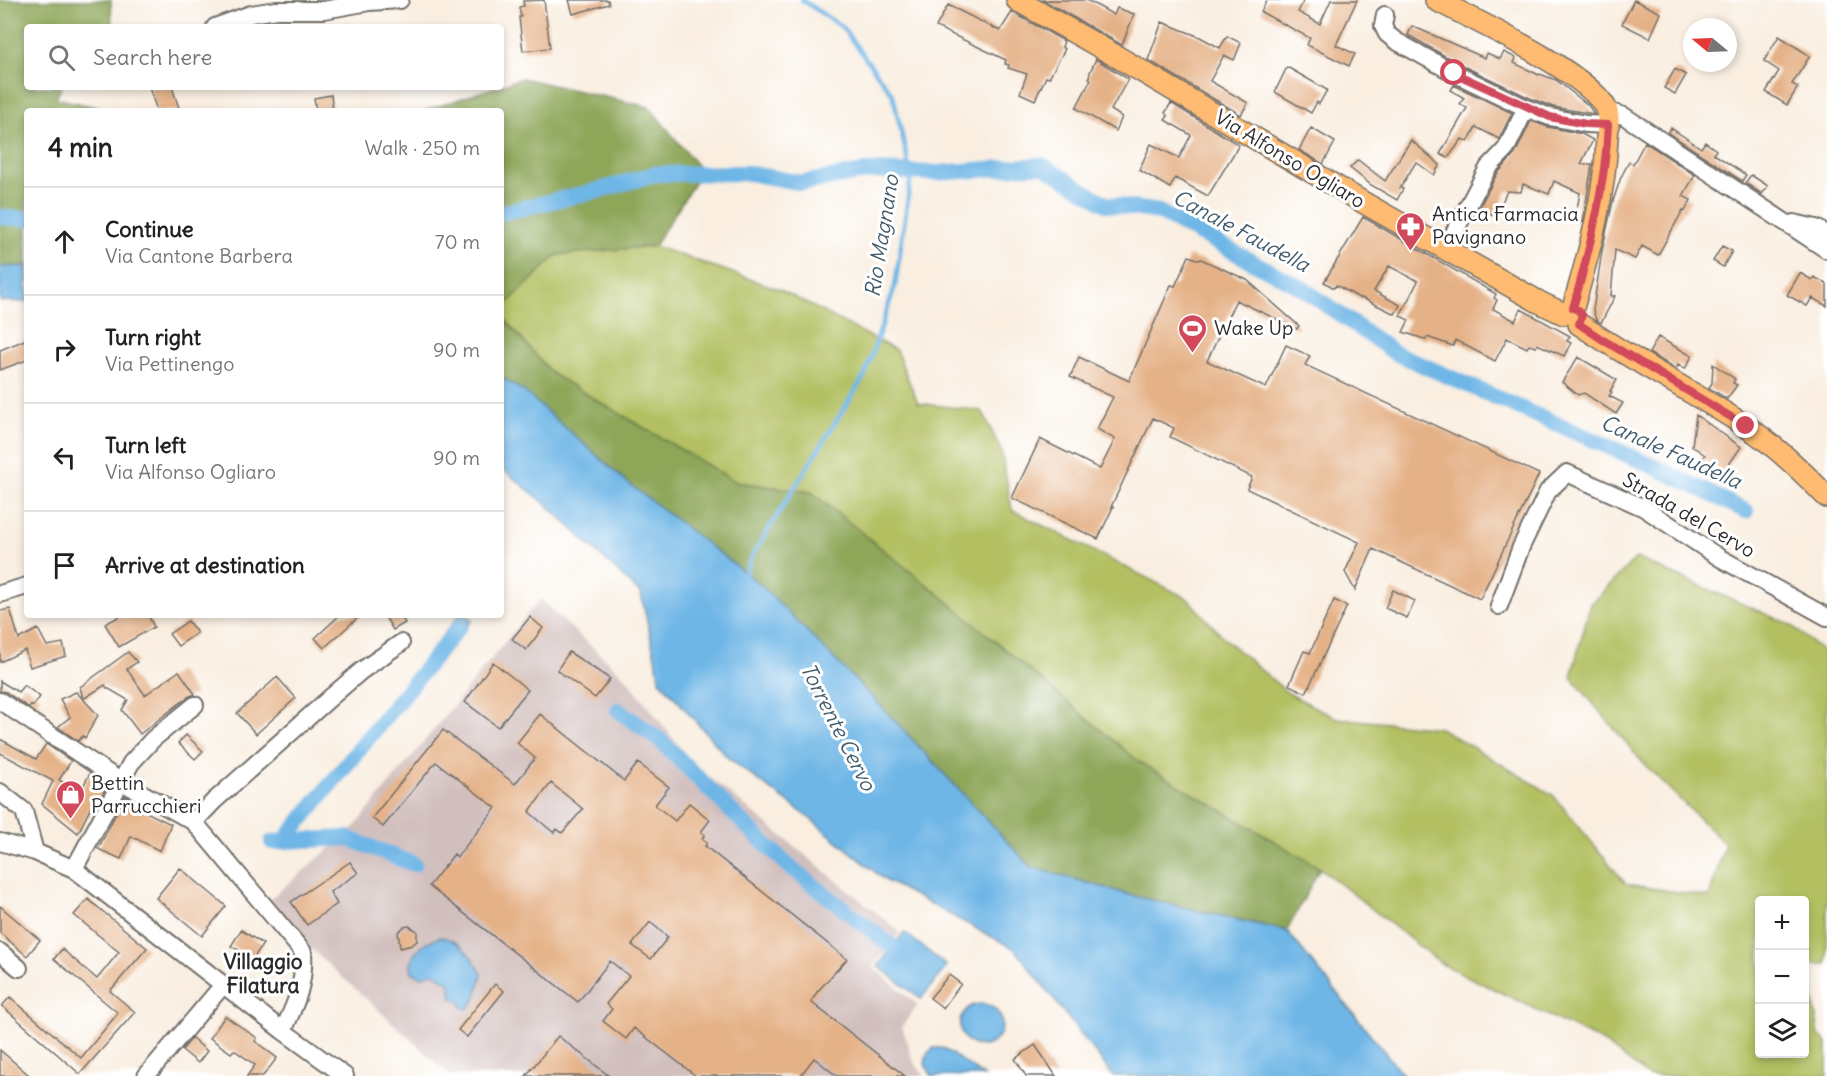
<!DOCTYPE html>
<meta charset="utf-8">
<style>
:root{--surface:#fff;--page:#f6f6f6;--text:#202124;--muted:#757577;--line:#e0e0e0}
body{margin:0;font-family:Delius,sans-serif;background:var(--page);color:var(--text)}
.controls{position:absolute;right:18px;bottom:18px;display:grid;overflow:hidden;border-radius:6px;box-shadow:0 3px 9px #0003}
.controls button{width:54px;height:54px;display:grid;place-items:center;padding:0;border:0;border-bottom:2px solid var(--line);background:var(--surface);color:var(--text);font:30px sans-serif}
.compass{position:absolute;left:1683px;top:18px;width:54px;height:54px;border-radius:50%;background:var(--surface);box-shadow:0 3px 9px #0003;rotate:289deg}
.stop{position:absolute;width:18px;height:18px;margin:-14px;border:4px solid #d1495b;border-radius:50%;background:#fff}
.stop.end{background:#d1495b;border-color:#fff;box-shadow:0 2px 6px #0008}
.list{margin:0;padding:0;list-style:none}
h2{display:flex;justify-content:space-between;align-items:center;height:78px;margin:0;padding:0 24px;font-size:26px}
h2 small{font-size:20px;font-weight:400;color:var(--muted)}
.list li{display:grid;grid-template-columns:39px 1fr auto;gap:18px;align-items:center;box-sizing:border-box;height:108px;padding:0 24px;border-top:2px solid var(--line)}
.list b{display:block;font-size:22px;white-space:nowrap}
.list p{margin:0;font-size:20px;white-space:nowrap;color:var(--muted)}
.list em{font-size:20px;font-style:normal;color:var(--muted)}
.icon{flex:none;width:33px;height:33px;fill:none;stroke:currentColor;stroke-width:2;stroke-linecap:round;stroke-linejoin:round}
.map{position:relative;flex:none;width:1827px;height:1076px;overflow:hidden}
.search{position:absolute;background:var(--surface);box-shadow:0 3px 9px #0003;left:24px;top:24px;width:480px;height:66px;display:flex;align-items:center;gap:15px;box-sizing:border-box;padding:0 21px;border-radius:6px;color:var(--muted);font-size:22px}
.panel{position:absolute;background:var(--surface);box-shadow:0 3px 9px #0003;left:24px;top:108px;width:480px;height:510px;border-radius:6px}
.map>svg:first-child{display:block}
</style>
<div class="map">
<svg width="1827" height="1076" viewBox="0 0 1827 1076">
<rect width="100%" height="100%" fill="#fff"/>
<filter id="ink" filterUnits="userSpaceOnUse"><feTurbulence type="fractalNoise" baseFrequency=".0167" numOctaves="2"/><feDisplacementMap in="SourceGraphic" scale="12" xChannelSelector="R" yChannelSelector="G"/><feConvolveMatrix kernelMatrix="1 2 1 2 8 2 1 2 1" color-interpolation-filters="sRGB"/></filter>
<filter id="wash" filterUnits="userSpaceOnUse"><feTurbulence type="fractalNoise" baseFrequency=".008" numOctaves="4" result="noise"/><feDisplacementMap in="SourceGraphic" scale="24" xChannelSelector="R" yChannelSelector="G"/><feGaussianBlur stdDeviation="1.35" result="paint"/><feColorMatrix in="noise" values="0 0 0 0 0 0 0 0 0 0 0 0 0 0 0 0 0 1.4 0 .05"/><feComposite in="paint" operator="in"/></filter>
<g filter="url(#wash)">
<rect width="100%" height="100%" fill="#f9eee0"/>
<!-- industrial -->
<path fill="#d1bfbd" d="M540,599L628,680L693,764L900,932L873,967L918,1005L902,1026L913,1061L925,1076H451L308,946L269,900L353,829Z"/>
<!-- green -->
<path fill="#b2c062" stroke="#6e7646" stroke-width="1.5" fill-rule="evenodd" d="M654,246L779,289L896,350L918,403L982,411L1001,450L1012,510L1187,598L1225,639L1288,693L1336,718L1440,728L1553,795L1626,884L1709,897L1725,844L1643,763L1571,677L1590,605L1636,558L1791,625L1827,655V964L1808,965L1819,1035L1827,1043V1076H1648L1603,1042L1442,964L1320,868L1139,762L941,596L811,492L736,482L552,374L501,315V309L557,255ZM1760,900H1804V1054H1760Z"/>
<!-- forest -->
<path fill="#8da658" stroke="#5c6842" stroke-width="1.5" d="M0,0H111L112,27H27V87H62L56,98L113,111H27V266L0,267Z
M522,78L649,107L702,171L654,246L557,255L501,309V111H424L495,87H501V85Z
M501,315L552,374L736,482L811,492L941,596L1139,762L1320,868L1287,931L1138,897L1031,867L881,706L761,585L628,483L525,392L501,377Z"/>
<!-- water -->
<path fill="#6eb6e6" stroke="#4c7088" stroke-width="1.5" d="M27,266V302L0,301V267Z
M501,377L525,392L628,483L761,585L881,706L1031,867L1138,897L1287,931L1404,1076H1113L1015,949L885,880L808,817L728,758L660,681L641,594L547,505L501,468Z
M459,615H465L472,620L451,648L440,639Z
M904,932L947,966L921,999L878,966Z
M441,937C460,940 474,958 482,975L475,1000L468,1009L462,1007L459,1000L452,998L450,983L433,972L421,977L412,972C407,953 425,942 441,937Z
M960 1025a21 21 0 1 1 42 0a21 21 0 1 1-42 0Z
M933,1048H943L984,1076H932L925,1064L927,1054Z"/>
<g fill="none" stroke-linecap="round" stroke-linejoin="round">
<!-- stream -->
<path stroke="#6eb6e6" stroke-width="4.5" d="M744,577L753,554L865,375L895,286L911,176L893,95L842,27L802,0"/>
<!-- canal -->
<path stroke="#6eb6e6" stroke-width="16" d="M501,213L600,190L655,174L748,173L802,183L870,171L938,173L1042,165L1106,204L1159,212L1302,288L1395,353L1657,468L1746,511
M0,217L27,219
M618,710L661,741L746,826L790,867L911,961
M284,841L347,838L414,864
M272,842L284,841L460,626"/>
</g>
<g id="blocks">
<!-- building -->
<path fill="#e5b288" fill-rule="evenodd" d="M544,0L550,48L523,51L519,17H521L519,7L524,6L523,1Z
M569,0H608L609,4L573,14Z
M1043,0H1087L1114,15L1117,8L1134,14L1122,45Z
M1267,0H1304L1298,12L1320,24L1331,0H1357L1336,45L1355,54L1349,66L1307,45L1310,38L1261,12Z
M1634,0L1661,13L1650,38L1622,24Z
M948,5L1000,31L1012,12L1064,41L1062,47L1065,49L1049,78L1046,77L1035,100L1020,93L1027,74L1008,68L1009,65L1005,64L1006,60L936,27Z
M1162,22L1200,37L1220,48L1227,36L1241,43L1234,60L1224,55L1210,81L1248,103L1241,115L1148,60Z
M1412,26L1485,58L1487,53L1500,59L1504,52L1516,58L1514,63L1539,75L1540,74L1556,80L1588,105L1594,114L1553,107L1530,98L1459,64L1408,35Z
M1779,36L1810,56L1792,84L1798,87L1787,105L1766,92L1779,71L1764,61Z
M1096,59L1128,79L1111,110L1122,117L1116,131L1076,108L1091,79L1089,78L1090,72Z
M1287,67L1327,90L1319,104L1317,102L1311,113L1275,92Z
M1675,69L1686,75L1675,94L1664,88Z
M1454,85L1512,113L1499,139L1476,127L1468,142L1462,139L1448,158L1440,154L1467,108L1460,104L1464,98L1451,90Z
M149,87H172L180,111H157Z
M331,95L333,111H316L314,98Z
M1171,103L1239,145L1208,196L1175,178L1170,188L1139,170L1151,144L1179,158L1191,135L1165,120L1168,116L1165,113Z
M1531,121L1548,127L1582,134L1593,140L1581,164H1592L1583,222L1575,220L1580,193L1554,181L1549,194L1523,184L1521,192L1507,191L1496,216L1479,208L1497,174L1515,154Z
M1311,128L1335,142L1323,164L1299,150Z
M1671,128L1701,148L1705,142L1716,150L1714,154L1746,175L1742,181L1668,133Z
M1411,140L1440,165L1434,175L1416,162L1400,188L1403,189L1397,200L1371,185L1350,168L1358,160L1385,181Z
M1645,142L1695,175L1683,196L1691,200L1685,211L1683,210L1658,255L1642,246L1635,259L1615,250L1611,296H1615L1601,323L1596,320L1593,310L1602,251L1613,201L1621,177L1629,162L1633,164Z
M1751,175L1768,186L1762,194L1745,183Z
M1363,217L1496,294L1494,298L1497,300L1493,309L1515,321L1521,309L1570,336L1567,341L1571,343L1564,356L1537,344L1536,347L1529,345L1527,348L1507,338L1495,361L1455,340L1453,346L1427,337L1426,339L1421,338L1403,332L1409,320L1400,316L1418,281L1389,266L1374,291L1400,305L1395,314L1362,298L1361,299L1336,285L1334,288L1324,282Z
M1722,246L1732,251L1723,267L1713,261Z
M1189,256L1199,260L1201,259L1247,280L1299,326L1297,329L1236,300L1207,361L1266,388L1286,345L1310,356L1305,365L1539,474L1480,599L1373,549L1355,590L1345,572L1359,542L1247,489L1252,477L1170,437L1174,428L1153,418L1111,507H1113L1098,539L1012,498L1040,439L1100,469L1115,439L1097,429L1113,397L1070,377L1079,357L1129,381L1171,285L1175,286Z
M1800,273L1812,280L1814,277L1827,284V306L1812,298L1807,306L1787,295Z
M1658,337L1692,356L1685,369L1678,365L1676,369L1649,353Z
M27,339V360L0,370V350Z
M1578,357L1617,380L1610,391L1612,392L1609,396L1623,403L1616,414L1584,393L1578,395L1562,382Z
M1713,364L1735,379L1733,383L1737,385L1727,399L1709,388L1712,383Z
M1696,415L1741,447L1723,473L1702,458L1705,455L1692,446Z
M1393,590L1415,601L1407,618L1385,608Z
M1334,600L1347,606L1306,693L1289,685L1304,651L1310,653Z
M10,609L19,639L38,629L47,646L63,643L66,656L30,667L25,650L0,662V611Z
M122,615H148L154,627L119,647L105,624Z
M340,615H361L324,648L315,638Z
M384,615H400L405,623L393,630Z
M530,617L543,628L526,650L512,639Z
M188,621L197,633L178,646L169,634Z
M128,652L137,662L127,669L145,695L179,671L195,694L188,697L140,734L122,710L128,700L107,688L105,685L83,699L98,715L85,738L83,736L78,741L58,727L70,717L60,699L76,692L83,699L80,687Z
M569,652L610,679L595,698L557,670Z
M493,662L528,690L498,727L465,702Z
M277,677L296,698L256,734L237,713Z
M0,681L18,692L24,685L40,697L33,706L31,705L29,708L6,692L0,691Z
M540,714L624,781L638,763L669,787L655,805L675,821L689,803L710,820L701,832L705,835L702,838L707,843L705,846L847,959L817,992L811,1002L905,1076H837L814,1058L800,1076H696L634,1028L626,1039L603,1021L612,1009L606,1004L629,976L610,961L578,1002L429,886L454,854L457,857L496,808L436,762L383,827L372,818L443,730L515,784L535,758L517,743ZM551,783L583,809L562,833L557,829L554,833L529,812ZM650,922L668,937L651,959L632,945Z
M186,735L203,751L195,759L178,743Z
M0,739L36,759L46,744L71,761L59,780L80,792L90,773L107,785L97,805L93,803L78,833L42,804L53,781L0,753Z
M125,796L144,807L142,810L171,824L160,851L131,836L121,859L98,849Z
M350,862L358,873L330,892L337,904L307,925L291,902Z
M180,868L226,906L202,936L156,898Z
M88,899L147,948L110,991L135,1012L80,1074L2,1006L10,997L81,1058L118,1013L54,959L62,949L97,979L119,952L74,915Z
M0,906L40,940L27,956L0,933Z
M409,926L417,931V941L412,945L400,948L398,932L404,927Z
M241,930L263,944L253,959L231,946Z
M949,975L961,984L943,1008L930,998Z
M495,984L504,991L467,1037L458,1030Z
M225,1016L257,1038L255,1041L277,1058L263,1076H247L255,1065L234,1050L231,1053L210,1038Z
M558,1036L589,1060L609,1076H526Z
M192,1038L207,1051L198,1063L182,1050Z
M1035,1045L1044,1058L1056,1076H1026L1015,1059Z
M0,1050L30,1076H0Z"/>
</g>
</g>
<g filter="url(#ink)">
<use href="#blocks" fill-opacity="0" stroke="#736f6a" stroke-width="1.5"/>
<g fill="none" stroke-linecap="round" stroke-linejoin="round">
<defs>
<path id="minor" d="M1385,15L1383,26L1387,34L1396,41L1454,73L1526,108L1550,117L1586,124L1608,125
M215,27L251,14L276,10H324L369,2L400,0
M1607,111L1624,116L1827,250
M1794,223L1816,228L1827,234
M1446,248L1488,168L1506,149L1526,108
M0,594L27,586
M1499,606L1521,547L1548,491L1567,473L1644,508L1720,558L1827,617
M0,701L120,781L194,822L303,952C305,984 296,1003 283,1031
M0,792L24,811L35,852
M194,822L214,801L331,697L361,671L401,643
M0,842L35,852L74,869L283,1031L345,1076
M74,869L131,763L153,739L195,705
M0,952L19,968
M146,1076L223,985"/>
<path id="major" d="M1017,0L1116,56L1366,204L1539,302L1564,314
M1436,0C1472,19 1595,76 1607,111C1609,119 1608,130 1607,138C1605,195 1589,253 1573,308
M1579,324C1632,360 1690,390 1744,425C1774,444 1802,471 1827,497"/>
</defs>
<!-- minor casing -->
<use href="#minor" stroke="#736f6a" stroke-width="20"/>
<!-- major casing -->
<use href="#major" stroke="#736f6a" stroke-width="24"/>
<!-- minor -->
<use href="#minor" stroke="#fff" stroke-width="16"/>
<!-- major -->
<use href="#major" stroke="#ffbb71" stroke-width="21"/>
</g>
</g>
<g fill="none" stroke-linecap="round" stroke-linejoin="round" filter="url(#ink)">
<!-- route -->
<path stroke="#d1495b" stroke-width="8" d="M1454,73L1550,117L1586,124L1608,125C1605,187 1590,248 1573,308L1578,310L1582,315L1579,324L1603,340L1746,426"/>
</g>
<!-- icons -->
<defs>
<symbol id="pharmacy-pin" viewBox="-11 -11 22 30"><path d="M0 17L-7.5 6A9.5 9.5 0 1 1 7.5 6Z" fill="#d1495b" stroke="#fff"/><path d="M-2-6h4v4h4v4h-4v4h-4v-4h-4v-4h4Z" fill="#fff"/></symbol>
<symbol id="stadium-pin" viewBox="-11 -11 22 30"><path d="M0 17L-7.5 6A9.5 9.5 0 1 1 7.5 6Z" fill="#d1495b" stroke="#fff"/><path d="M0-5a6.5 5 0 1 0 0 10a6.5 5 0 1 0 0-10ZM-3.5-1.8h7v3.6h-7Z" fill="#fff"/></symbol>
<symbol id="shop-pin" viewBox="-11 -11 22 30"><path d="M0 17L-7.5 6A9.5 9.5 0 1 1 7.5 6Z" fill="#d1495b" stroke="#fff"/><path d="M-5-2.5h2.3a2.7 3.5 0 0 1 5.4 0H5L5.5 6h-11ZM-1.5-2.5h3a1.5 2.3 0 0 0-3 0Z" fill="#fff"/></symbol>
</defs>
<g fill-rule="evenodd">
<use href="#pharmacy-pin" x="1394" y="210" width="33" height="45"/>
<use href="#stadium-pin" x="1176" y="312" width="33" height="45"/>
<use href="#shop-pin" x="54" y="778" width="33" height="45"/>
</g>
<g text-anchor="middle" stroke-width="6" stroke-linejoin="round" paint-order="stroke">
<!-- street labels -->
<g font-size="20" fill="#2b2b2b" stroke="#fff">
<text transform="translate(1290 159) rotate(31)" y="7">Via Alfonso Ogliaro</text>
<text transform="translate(1689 515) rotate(30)" y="7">Strada del Cervo</text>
</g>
<!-- poi labels -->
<g font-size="20" fill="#2b2b2b" stroke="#fff" text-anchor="start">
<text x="1432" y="221">Antica Farmacia<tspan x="1432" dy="23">Pavignano</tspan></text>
<text x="1214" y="335">Wake Up</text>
<text x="91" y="790">Bettin<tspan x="91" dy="23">Parrucchieri</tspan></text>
</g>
<!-- water labels -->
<g font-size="21" font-style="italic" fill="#425c6c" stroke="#fff">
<text transform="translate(1241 231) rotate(28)" y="7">Canale Faudella</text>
<text transform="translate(882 236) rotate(-81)" y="7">Rio Magnano</text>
<text transform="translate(1671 452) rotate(24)" y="7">Canale Faudella</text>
<text transform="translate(838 727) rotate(63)" y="7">Torrente Cervo</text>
</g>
<!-- neighbourhood labels -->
<g font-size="21" font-weight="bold" fill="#2b2b2b" stroke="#fff">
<text x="263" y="969">Villaggio<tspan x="263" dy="24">Filatura</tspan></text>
</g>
</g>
</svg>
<div class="controls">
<button>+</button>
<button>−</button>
<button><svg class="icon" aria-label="layers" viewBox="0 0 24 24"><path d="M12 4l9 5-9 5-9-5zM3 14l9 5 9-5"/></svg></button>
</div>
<svg class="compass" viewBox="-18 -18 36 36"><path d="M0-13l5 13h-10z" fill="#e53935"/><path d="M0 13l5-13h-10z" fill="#757577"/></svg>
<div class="stop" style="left:1454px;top:73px"></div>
<div class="stop end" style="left:1746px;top:426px"></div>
<div class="search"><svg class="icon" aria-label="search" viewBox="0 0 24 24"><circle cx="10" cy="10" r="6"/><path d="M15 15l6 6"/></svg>Search here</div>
<section class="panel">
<h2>4 min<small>Walk · 250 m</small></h2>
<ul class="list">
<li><svg class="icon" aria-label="ahead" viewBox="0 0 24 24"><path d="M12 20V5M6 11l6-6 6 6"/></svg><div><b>Continue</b><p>Via Cantone Barbera</p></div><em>70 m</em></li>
<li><svg class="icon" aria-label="right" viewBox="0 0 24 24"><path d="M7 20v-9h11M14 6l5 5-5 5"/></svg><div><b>Turn right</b><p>Via Pettinengo</p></div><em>90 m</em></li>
<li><svg class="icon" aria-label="left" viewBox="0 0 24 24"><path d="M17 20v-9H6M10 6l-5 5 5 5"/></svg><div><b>Turn left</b><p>Via Alfonso Ogliaro</p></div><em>90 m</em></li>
<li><svg class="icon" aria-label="arrive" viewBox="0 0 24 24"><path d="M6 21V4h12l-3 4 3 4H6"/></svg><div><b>Arrive at destination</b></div></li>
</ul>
</section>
</div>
